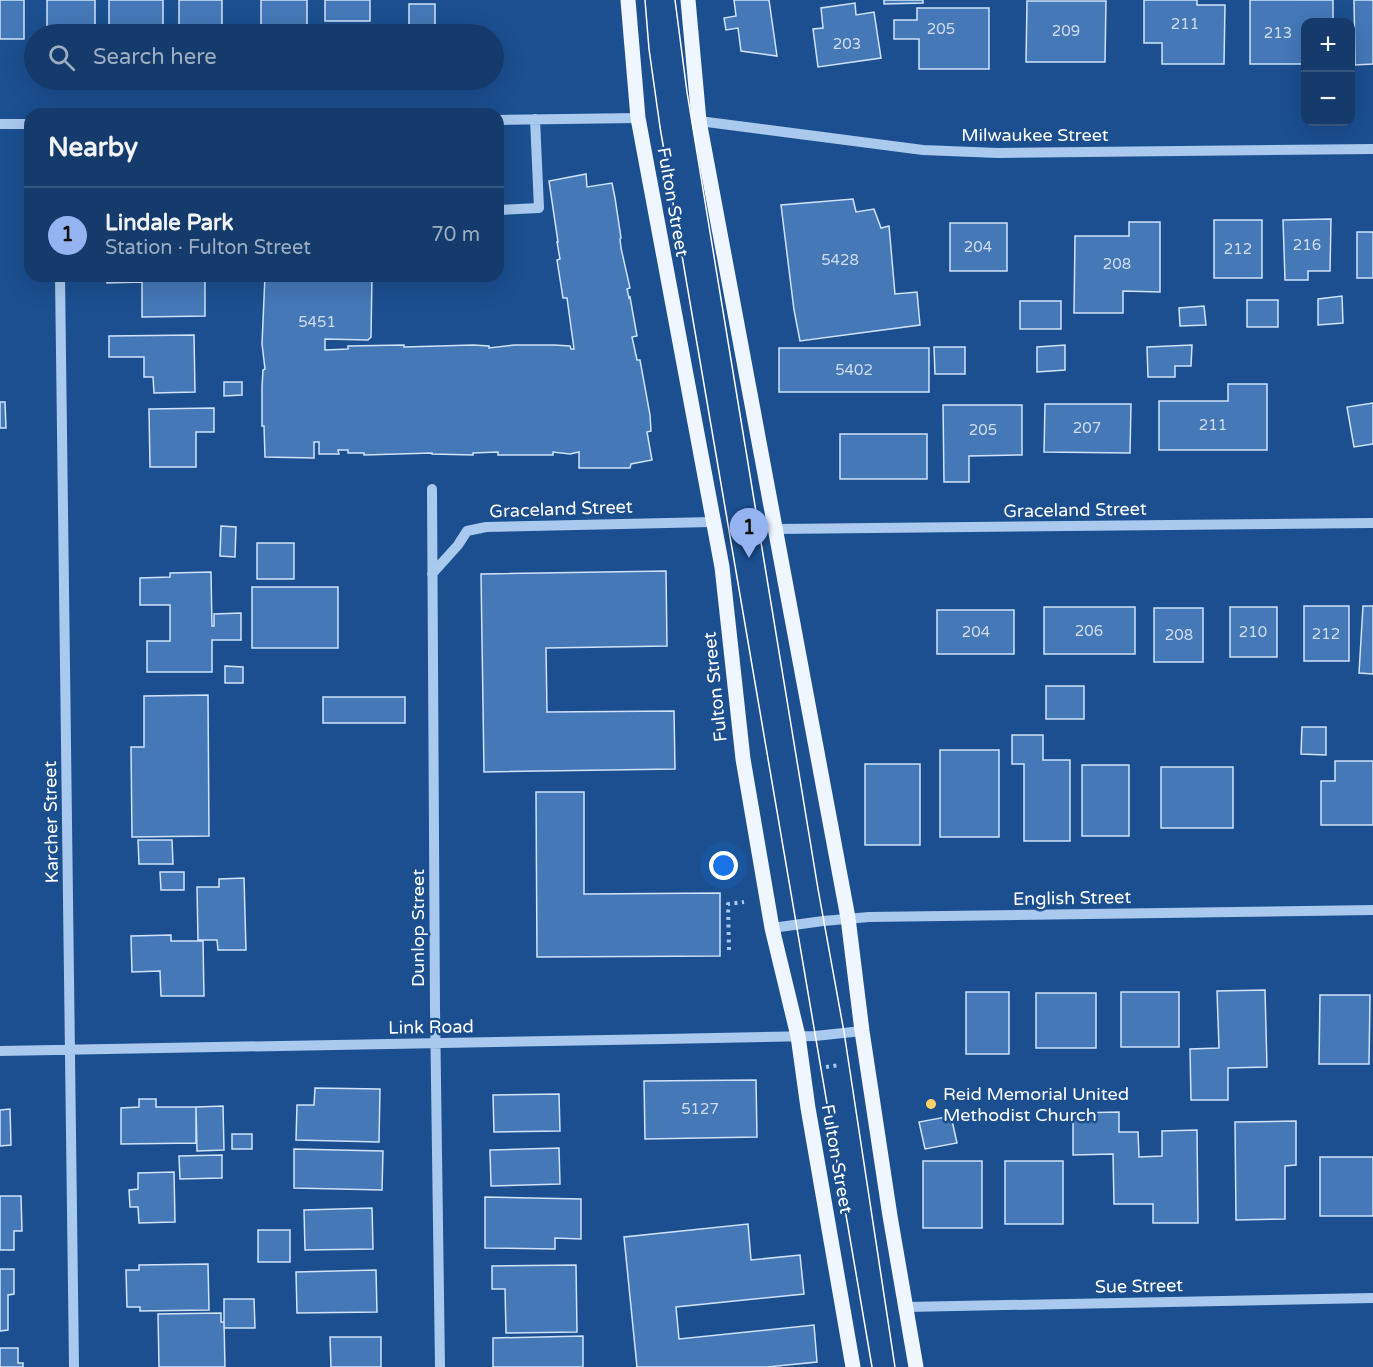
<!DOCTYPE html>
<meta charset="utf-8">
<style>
:root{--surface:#143b6b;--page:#1d4271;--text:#f1f3f6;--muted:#9dadc1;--line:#33557e;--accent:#95b2f1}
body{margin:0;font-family:"Varela Round",sans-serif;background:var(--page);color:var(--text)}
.controls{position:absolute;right:18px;top:18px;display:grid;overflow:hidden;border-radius:12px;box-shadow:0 6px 24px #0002}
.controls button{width:54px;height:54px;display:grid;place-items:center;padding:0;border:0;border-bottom:2px solid var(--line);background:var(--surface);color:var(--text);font:30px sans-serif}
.you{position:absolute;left:724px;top:866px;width:21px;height:21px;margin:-15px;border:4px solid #fff;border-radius:50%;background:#1a73e8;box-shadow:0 0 0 9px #1a73e833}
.badge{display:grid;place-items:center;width:39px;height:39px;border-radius:50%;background:var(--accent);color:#111;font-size:20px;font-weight:700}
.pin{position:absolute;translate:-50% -50px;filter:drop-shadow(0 2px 3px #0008)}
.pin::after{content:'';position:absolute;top:32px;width:21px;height:18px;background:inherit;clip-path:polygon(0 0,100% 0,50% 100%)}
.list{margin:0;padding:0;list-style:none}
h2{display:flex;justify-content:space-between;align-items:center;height:78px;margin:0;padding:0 24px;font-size:26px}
h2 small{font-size:20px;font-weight:400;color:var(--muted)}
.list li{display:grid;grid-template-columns:39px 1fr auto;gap:18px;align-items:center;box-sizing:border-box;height:96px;padding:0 24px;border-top:2px solid var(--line)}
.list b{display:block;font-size:22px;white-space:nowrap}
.list p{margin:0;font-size:20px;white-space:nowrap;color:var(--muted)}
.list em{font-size:20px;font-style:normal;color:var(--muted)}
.icon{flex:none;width:33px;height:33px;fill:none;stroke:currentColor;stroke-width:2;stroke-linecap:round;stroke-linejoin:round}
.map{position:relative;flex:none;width:1373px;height:1367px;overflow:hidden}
.search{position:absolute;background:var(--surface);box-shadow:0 6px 24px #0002;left:24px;top:24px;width:480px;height:66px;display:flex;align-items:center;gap:15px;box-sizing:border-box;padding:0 21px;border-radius:33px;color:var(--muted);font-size:22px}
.panel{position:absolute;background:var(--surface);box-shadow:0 6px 24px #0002;left:24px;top:108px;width:480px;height:174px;border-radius:18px}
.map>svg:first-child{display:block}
</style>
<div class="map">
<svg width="1373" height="1367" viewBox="0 0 1373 1367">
<rect width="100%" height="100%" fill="#1b4f8f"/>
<!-- building -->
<path fill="#4478b7" stroke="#cfe3fa" stroke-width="1.5" d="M0,0H24V39H0Z
M47,0H95V34H47Z
M109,0H163V31H109Z
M179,0H222V34H179Z
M261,0H307V34H261Z
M325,0H370V21H325Z
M734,0H769L777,56L741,51L738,28L726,30L724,18L736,16Z
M884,0H923V3L884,4Z
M1144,0H1197V5H1225L1224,64H1162V43H1144Z
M1250,0H1333V22H1306V44H1302V64H1250Z
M1354,0H1373V64L1355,65Z
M1027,1H1106L1105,62H1026Z
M855,3L856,15L874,12L881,58L818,67L813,29L823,28L821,8Z
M409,4H435V34H409Z
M917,8H989V69H919V39H894V20H917Z
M586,174L587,187L612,183L615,198L621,238L620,239L621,248L630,288L627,289L629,298L630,297L637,336L632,337L637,360H640L650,415L651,431L647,432L652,460L631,464L630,468H579V452L570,454L553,452V455H498V452L473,453V455L432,454V453L364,455V453H348V450H338L339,454H319V442H314V458L265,457L264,426H262V387L263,370L265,369L262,344L265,276H372L371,337L368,340L325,339V350L348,349V346L404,345V347L473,345L489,346V348L514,345H554L570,346L571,349H574L567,298H563L557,260L560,259L557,242H558L549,181Z
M853,199L856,212L874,209L881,228L889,226L895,294L917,292L920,325L800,341L794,310L781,205Z
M1331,219L1330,271H1308V280H1285L1283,220Z
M1214,220H1262V278H1214Z
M1129,222H1160V292L1123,291V313H1074L1075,236H1129Z
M950,223H1007V271H950Z
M1357,232H1373V278H1357Z
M107,276H205V316L142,317V282L107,283Z
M1342,296L1343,323L1318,325V299Z
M1247,300H1278V327H1247Z
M1020,301H1061V329H1020Z
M1204,306L1206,325L1180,326L1179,308Z
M194,335L195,392L154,393L153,377H144V357H109V336Z
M1065,345V370L1037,372V347Z
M1192,345L1191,366H1175V377H1148L1147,347Z
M934,347H965V374H935Z
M779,348H929V392H779Z
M224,382H242V395L224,396Z
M1228,384H1267V450H1159V401H1228Z
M0,402H5L6,428H0Z
M1373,403V444L1354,447L1347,407Z
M1045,404H1131L1130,453L1044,452Z
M943,405H1022V455L969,456V482H944Z
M214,408V432H196V467H150L149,409Z
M840,434H927V479H840Z
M221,526L236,527L235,557L220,556Z
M257,543H294V579H257Z
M666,571L667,646L546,648L547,712L674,711L675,769L484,772L481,574Z
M211,572L212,626H214V614L241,613V640H212V672H147V641H170V605H140V578L170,577V573Z
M252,587H338V648H252Z
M1304,606H1349V661H1304Z
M1363,606H1373V674L1359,673Z
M1044,607H1135V654H1044Z
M1230,607H1277V657H1230Z
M1154,608H1203V662H1154Z
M937,610H1014V654H937Z
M225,666L243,667V683H225Z
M1046,686H1084V719H1046Z
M208,695L209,836L132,837L131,747H144V696Z
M323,697H405V723H323Z
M1302,727H1326V755L1301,754Z
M1012,735H1043V760H1070V841H1024V764H1012Z
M940,750H999V837H940Z
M1335,761H1373V825H1321V781H1335Z
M865,764H920V845H865Z
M1082,765H1129V836H1082Z
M1161,767H1233V828H1161Z
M536,792H584V894L720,893V956L537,957Z
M138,840H172L173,864H139Z
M160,872H184V890H161Z
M244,878L246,950H218L217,940H198L197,887H219V879Z
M171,935V941H203L204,996H161L160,971L132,972L131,936Z
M1265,990L1267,1067L1228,1068V1100H1191L1190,1049L1219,1048L1217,991Z
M966,992H1009V1054H966Z
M1121,992H1179V1047H1121Z
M1036,993H1096V1048H1036Z
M1320,995H1370L1369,1064H1319Z
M756,1080L757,1137L645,1139L644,1081Z
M315,1088L380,1089L379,1142L296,1140L297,1105H314Z
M559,1094L560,1131L494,1132L493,1095Z
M139,1099H156V1107H196V1143L121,1144V1108L139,1107Z
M223,1106L224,1150L197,1151L196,1107Z
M10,1109L11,1145L0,1146V1110Z
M1119,1112V1132H1138L1139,1157L1162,1156V1131L1197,1130L1198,1223H1153V1204H1114L1113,1154L1073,1155V1113Z
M951,1116L957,1143L925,1149L919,1122Z
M1296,1121V1165L1285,1166V1219L1236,1220L1235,1122Z
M232,1134H252V1149H232Z
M559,1148L560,1184L491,1186L490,1150Z
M294,1149L383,1151L382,1190L294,1188Z
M222,1155V1178L180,1179L179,1156Z
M1320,1157H1373V1216H1320Z
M923,1161H982V1228H923Z
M1005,1161H1063V1224H1005Z
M174,1172L175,1222L139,1223L138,1207H130L129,1190L138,1189V1173Z
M0,1196H21L22,1231H14V1250H0Z
M485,1197L581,1199V1239L555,1238V1249L485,1248Z
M372,1208L373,1249L305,1250L304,1210Z
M748,1224L751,1260L800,1255L804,1294L676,1307L679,1339L814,1325L817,1362L767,1367H637L624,1237Z
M258,1230H290V1262H258Z
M208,1264L209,1310L140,1311V1307H127L126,1270H139V1265Z
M576,1265L577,1332L506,1333L505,1289H492V1266Z
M0,1269H14V1294L8,1295V1330L0,1331Z
M376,1270L377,1312L297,1313L296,1272Z
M224,1299H254L255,1328H224Z
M221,1313V1322H224L225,1367H159L158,1314Z
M583,1336V1367H493V1338Z
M330,1337H381V1367H331Z
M0,1348H18V1363H23V1367H0Z"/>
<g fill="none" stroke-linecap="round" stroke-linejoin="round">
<!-- path -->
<path stroke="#a9c9ee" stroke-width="4" stroke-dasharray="3 4.5" stroke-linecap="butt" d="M729,950L728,904L744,902
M826,1067L840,1065"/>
<!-- minor -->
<path stroke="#a9c9ee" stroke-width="10" d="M498,120L638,118
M699,121L923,150L998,153L1373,149
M0,124H30
M498,210L539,208L535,119
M60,276L74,1367
M432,489L435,1009L440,1367
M777,529L1373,523
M432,574L458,545L467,531L486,527L713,522
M772,928L823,921L869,917L1373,910
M0,1051L664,1039L815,1036L862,1031
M906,1307L1373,1298"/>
<!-- major -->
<path stroke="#f0f6ff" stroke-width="15" d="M628,0L638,118L722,567L743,759L772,928L798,1036L808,1108L853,1367
M688,0L699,121L848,918L862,1031L890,1216L916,1367"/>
<!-- tram -->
<path stroke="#fff" stroke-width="1.5" d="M645,0L649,49L660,127L872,1367
M675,0L687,92L818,889L844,1032L895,1367"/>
</g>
<!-- markers -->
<circle fill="#ffd166" stroke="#1b4f8f" stroke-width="2" cx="931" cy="1104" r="6"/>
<g text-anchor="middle" stroke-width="5" stroke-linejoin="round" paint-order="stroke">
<!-- number labels -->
<g font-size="15" fill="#d0dded">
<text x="1185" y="29">211</text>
<text x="941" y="34">205</text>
<text x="1066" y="36">209</text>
<text x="1278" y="38">213</text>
<text x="847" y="49">203</text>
<text x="1307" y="250">216</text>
<text x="978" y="252">204</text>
<text x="1238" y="254">212</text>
<text x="840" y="265">5428</text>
<text x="1117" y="269">208</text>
<text x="317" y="327">5451</text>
<text x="854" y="375">5402</text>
<text x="1213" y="430">211</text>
<text x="1087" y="433">207</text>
<text x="983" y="435">205</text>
<text x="1089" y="636">206</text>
<text x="976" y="637">204</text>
<text x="1253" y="637">210</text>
<text x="1326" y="639">212</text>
<text x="1179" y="640">208</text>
<text x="700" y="1114">5127</text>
</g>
<!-- street labels -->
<g font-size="18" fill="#fff" stroke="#1b4f8f">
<text x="1035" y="141">Milwaukee Street</text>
<text transform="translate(673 202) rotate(80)" y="6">Fulton Street</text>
<text transform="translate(561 509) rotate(-2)" y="6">Graceland Street</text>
<text transform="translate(1075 510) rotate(-1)" y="6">Graceland Street</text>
<text transform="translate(715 687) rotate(-96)" y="6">Fulton Street</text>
<text transform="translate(51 822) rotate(-91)" y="6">Karcher Street</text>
<text transform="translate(1072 898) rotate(-1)" y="6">English Street</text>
<text transform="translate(418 928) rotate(-90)" y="6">Dunlop Street</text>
<text transform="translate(431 1027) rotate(-1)" y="6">Link Road</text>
<text transform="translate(837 1159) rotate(80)" y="6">Fulton Street</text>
<text transform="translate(1139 1286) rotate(-1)" y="6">Sue Street</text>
</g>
<!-- poi labels -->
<g font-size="18" fill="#fff" stroke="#1b4f8f" text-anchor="start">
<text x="943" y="1100">Reid Memorial United<tspan x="943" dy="21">Methodist Church</tspan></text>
</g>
</g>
</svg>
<div class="controls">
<button>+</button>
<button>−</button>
</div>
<div class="you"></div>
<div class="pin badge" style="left:749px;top:558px">1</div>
<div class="search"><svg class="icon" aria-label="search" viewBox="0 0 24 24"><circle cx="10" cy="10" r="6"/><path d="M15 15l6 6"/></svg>Search here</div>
<section class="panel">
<h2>Nearby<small></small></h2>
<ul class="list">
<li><span class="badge">1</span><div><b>Lindale Park</b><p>Station · Fulton Street</p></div><em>70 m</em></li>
</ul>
</section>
</div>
